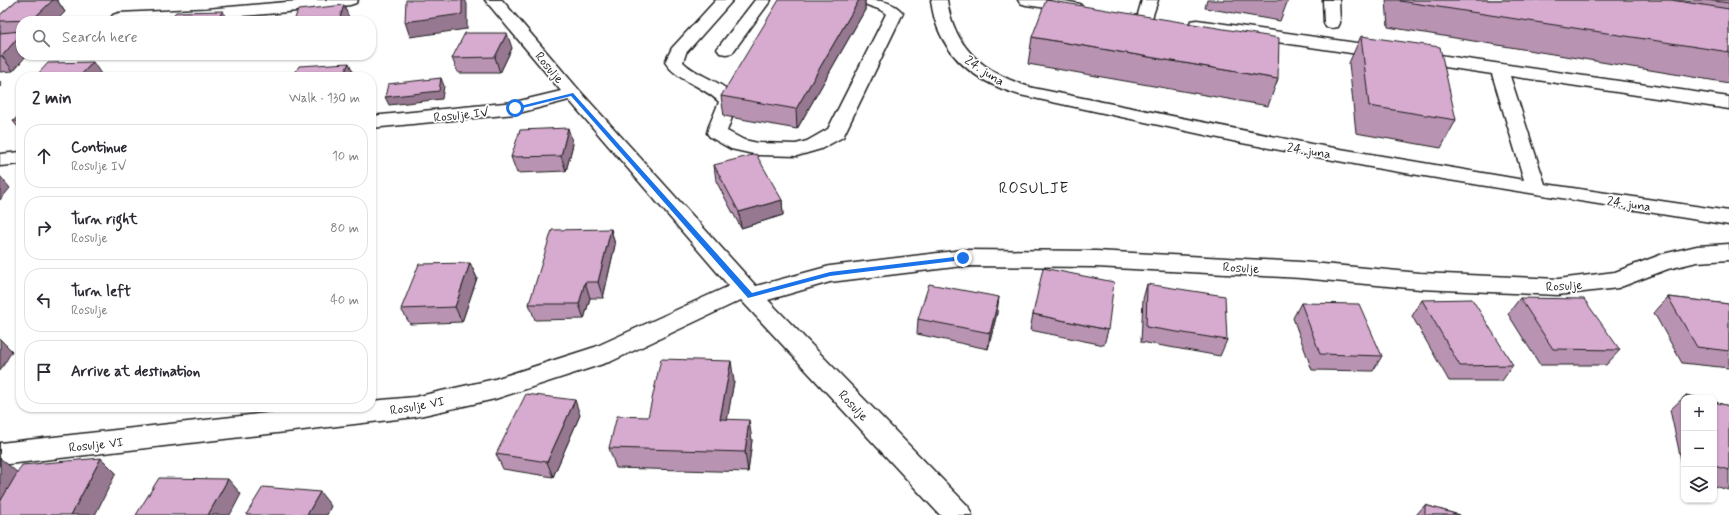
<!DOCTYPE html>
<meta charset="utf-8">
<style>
:root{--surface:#fff;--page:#f2f2f3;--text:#2b2b33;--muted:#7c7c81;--line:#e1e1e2}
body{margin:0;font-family:Mynerve,sans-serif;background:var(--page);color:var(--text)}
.controls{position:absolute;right:12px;bottom:12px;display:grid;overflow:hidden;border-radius:8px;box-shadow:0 1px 3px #0004}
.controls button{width:36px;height:36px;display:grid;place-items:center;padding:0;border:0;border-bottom:1px solid var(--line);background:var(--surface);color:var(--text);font:20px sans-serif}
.stop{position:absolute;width:12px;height:12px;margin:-9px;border:3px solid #1a73e8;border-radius:50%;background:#fff}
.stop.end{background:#1a73e8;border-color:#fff;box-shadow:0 1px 4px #0008}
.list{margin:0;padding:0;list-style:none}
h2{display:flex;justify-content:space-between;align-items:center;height:52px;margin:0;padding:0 16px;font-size:17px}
h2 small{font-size:13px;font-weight:400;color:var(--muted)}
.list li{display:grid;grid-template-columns:26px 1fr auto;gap:12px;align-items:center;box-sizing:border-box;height:64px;margin:0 8px 8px;padding:0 8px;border:1px solid var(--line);border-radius:16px}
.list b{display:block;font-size:15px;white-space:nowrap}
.list p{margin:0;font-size:13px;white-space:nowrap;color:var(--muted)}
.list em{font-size:13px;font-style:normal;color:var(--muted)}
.icon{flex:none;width:22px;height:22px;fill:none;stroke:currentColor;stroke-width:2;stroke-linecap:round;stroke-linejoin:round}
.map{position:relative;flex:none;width:1729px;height:515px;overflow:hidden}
.search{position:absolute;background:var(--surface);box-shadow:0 1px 3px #0004;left:16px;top:16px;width:360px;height:44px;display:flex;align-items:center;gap:10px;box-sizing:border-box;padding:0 14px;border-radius:16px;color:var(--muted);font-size:15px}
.panel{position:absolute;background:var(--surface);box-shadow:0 1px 3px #0004;left:16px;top:72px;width:360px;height:340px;border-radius:16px}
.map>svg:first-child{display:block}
</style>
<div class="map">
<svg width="1729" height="515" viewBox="0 0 1729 515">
<rect width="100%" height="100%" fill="#fff"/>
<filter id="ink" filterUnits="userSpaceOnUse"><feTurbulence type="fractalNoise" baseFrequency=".025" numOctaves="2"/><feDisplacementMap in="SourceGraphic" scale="8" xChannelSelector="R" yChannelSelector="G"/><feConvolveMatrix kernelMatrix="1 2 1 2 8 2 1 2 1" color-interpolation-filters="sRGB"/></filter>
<g filter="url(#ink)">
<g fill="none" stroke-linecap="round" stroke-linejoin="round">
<defs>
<path id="minor" d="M310,0H358L356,3L350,5C271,15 192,21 113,21L111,18L113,15L119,13L206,9Z
M485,0H502L579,90L756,286L830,266L963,250L1096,251L1301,262L1420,273L1558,279L1615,272L1663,254L1697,246L1729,244V260L1697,262L1668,269L1618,288L1558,295L1420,289L1301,278L1096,267L963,266L830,282L768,300L968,506L972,515H940L741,300L612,361L495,399L415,417L0,465V443L321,407H371V401L415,397L495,379L595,347L729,286L569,100L515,114L371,128V116L515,102L561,91Z
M716,0H733L686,53L683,62C699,78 724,80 738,101L727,131L744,140L758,143L796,144L807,141L828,129L886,14C879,6 866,8 860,0C877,0 892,0 903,13L843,137L821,149L797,156L758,155L731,149L710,137L707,133L709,126L719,102C704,86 677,81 665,62L672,48Z
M755,0H771L732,53L726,54L720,53L717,49Z
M931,0H947C954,50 986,74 1033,88L1311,144L1524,180L1492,74L1197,30L1191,29L1189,25L1191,21L1197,20L1729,97V109L1510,76L1545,184L1729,211V225L1381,169L1242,143L1020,95C972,81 937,52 931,0Z
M1018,0H1059L1080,4L1082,7L1080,10L1074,12L1026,5L1020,3Z
M1142,0H1158L1151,21L1145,23L1139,21L1137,18Z
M1323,0H1339L1340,23L1338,27L1332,28L1326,27L1324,23Z
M21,152V164L0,166V154Z"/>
</defs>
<!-- minor casing -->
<use href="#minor" stroke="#1c1c1c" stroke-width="3"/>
<!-- minor -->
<use href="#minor" fill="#fff" fill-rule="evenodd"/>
</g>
<!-- wall -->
<path fill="#b893b2" stroke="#1c1c1c" d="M17,0H57L65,12L56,21H21V55L13,71L0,72V33L1,32L0,31V15Z
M865,0V10L797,129L724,116L721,96Z
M1207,0H1288L1280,21L1205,8Z
M1386,0H1729V83L1388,27Z
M1361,36L1456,120L1441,148L1356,133L1349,63Z
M1032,37L1278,79L1268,106L1028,64Z
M512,48L500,73H458L452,58Z
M21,113V131L13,121Z
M573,144L566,171L517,173L511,157Z
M714,165L782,200L783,215L741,228L716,181Z
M611,229L615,245L603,298H590L584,319L535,320L529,304Z
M470,263L477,278L462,322L410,324L401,309Z
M1147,284L1227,340L1220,356L1141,342L1143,299Z
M1668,297L1729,304V368L1682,363L1654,313Z
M1520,298L1620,350L1606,365H1540L1508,314Z
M1422,300L1513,365L1502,381H1449L1412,316Z
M1301,303L1382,356L1373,371L1312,370L1293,318Z
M997,313L988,349L917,334L918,319Z
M1033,314L1108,330L1104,345L1030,330Z
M734,381L727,419L752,440L748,472L616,468L609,448L648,417Z
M1686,395L1698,398H1684V473L1670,410Z
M1714,402L1729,406V490L1714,486Z
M580,415L553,477L503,469L496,454Z
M1425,505L1459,515H1416Z"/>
<!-- shaded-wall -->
<path fill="#967891" stroke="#1c1c1c" d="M53,0H57L65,12L56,21H32V20Z
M462,0H465L467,4V29L410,37L405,22Z
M859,0H865V10L797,129L796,109Z
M344,5L350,20V21H339Z
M223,11L228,21H215Z
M507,33L512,48L500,73L495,57Z
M21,34V55H27L13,71L2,56Z
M93,62L103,77H79Z
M349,63L355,77H342Z
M185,74L186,77H183Z
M441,78L444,86L442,99L389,105L385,97Z
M0,81L2,84L0,87Z
M568,128L573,144L566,171L561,156Z
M0,176L10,188L0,200Z
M782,200L783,215L741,228L739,212Z
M611,229L615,245L603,298L598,282Z
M470,263L477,278L462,322L455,307Z
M585,282L590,298L584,319L579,304Z
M999,297L997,313L988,349L990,333Z
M0,339L12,351L0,371Z
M731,361L734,381L724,439L720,419Z
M575,400L580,415L553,477L547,462Z
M749,420L752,440L748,472L745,452Z
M0,458L18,473L0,502Z
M101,458L116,473L95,515H71Z
M228,479L241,494L230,515H208Z
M320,492L331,506L327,515H307Z"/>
<!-- building -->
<path fill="#d6abcf" stroke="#1c1c1c" d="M17,0H53L32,20L0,21V15Z
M406,0H462V14L405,22Z
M779,0H859L796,109L721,96Z
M1046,0L1279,38L1278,79L1032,37Z
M1400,0H1671L1729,9V52L1400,1Z
M1706,0H1729V3Z
M344,5L339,21H294L298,10Z
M223,11L215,21H168L176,12Z
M152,18L150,21H115Z
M21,31V34L2,56H0V33Z
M465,33H507L495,57L452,58Z
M1361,36L1440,47L1456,120L1369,106Z
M93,62L79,77H35L48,63Z
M349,63L342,77H293L299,66Z
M185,74L183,77H140Z
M441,78L439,91L385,97L388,84Z
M21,113V121H13Z
M568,128L561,156L511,157L520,130Z
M756,154L782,200L739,212L714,165Z
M611,229L598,282H585L579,304H529L552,230Z
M470,263L455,307L401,309L419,264Z
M1043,268L1114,282L1108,330L1033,314Z
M929,284L999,297L990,333L918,319Z
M1147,284L1225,296L1227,340L1146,327Z
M1668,297L1729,304V351L1697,347Z
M1520,298L1584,299L1620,350L1553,349Z
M1472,299L1513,365L1460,366L1422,300Z
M1301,303L1359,304L1382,356L1320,354Z
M661,359L731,361L720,419L749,420L745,452L609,448L617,416L648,417Z
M526,394L575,400L547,462L496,454Z
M1686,395L1698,398H1687Z
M1714,402L1729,406V470L1714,466Z
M101,458L71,515H0V502L22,465Z
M159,478L228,479L208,515H136Z
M263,487L320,492L307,515H246Z
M1425,505L1459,515H1425Z"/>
</g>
<!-- route -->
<path fill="#1a73e8" d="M573,93L752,293L830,272L963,256L966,258L963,260L830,276L748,298L571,96L515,110L512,108Z"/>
<g text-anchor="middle" stroke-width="3.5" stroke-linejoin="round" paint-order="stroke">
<!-- street labels -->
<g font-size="13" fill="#1c1c1c" stroke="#fff">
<text transform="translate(550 67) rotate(50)" y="5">Rosulje</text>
<text transform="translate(985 70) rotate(33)" y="5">24. juna</text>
<text transform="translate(461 114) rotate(-6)" y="5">Rosulje IV</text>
<text transform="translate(1309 150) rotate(9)" y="5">24. juna</text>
<text transform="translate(1629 203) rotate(8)" y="5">24. juna</text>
<text transform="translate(1241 267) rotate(3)" y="5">Rosulje</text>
<text transform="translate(1564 285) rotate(-3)" y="5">Rosulje</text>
<text transform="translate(417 405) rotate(-10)" y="5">Rosulje VI</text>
<text transform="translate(854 405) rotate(47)" y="5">Rosulje</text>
<text transform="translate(96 444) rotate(-6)" y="5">Rosulje VI</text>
</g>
<!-- quarter labels -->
<g font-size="15" letter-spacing="1" fill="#1c1c1c" stroke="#fff">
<text x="1034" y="193">ROSULJE</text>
</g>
</g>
</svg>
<div class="controls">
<button>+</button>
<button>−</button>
<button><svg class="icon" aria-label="layers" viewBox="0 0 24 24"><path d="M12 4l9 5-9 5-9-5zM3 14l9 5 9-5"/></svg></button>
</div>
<div class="stop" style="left:515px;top:108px"></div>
<div class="stop end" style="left:963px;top:258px"></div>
<div class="search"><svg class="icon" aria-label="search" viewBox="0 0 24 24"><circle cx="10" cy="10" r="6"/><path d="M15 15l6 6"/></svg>Search here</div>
<section class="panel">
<h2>2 min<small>Walk · 130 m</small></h2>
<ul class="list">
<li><svg class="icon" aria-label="ahead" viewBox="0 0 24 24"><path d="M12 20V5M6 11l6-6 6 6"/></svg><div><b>Continue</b><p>Rosulje IV</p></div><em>10 m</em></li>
<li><svg class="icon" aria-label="right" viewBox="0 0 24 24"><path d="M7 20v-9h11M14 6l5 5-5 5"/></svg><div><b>Turn right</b><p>Rosulje</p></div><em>80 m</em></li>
<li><svg class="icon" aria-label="left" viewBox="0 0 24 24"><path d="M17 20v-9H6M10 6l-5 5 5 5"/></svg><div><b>Turn left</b><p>Rosulje</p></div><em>40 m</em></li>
<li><svg class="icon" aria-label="arrive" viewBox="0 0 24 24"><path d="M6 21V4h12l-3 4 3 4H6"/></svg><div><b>Arrive at destination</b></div></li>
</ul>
</section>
</div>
